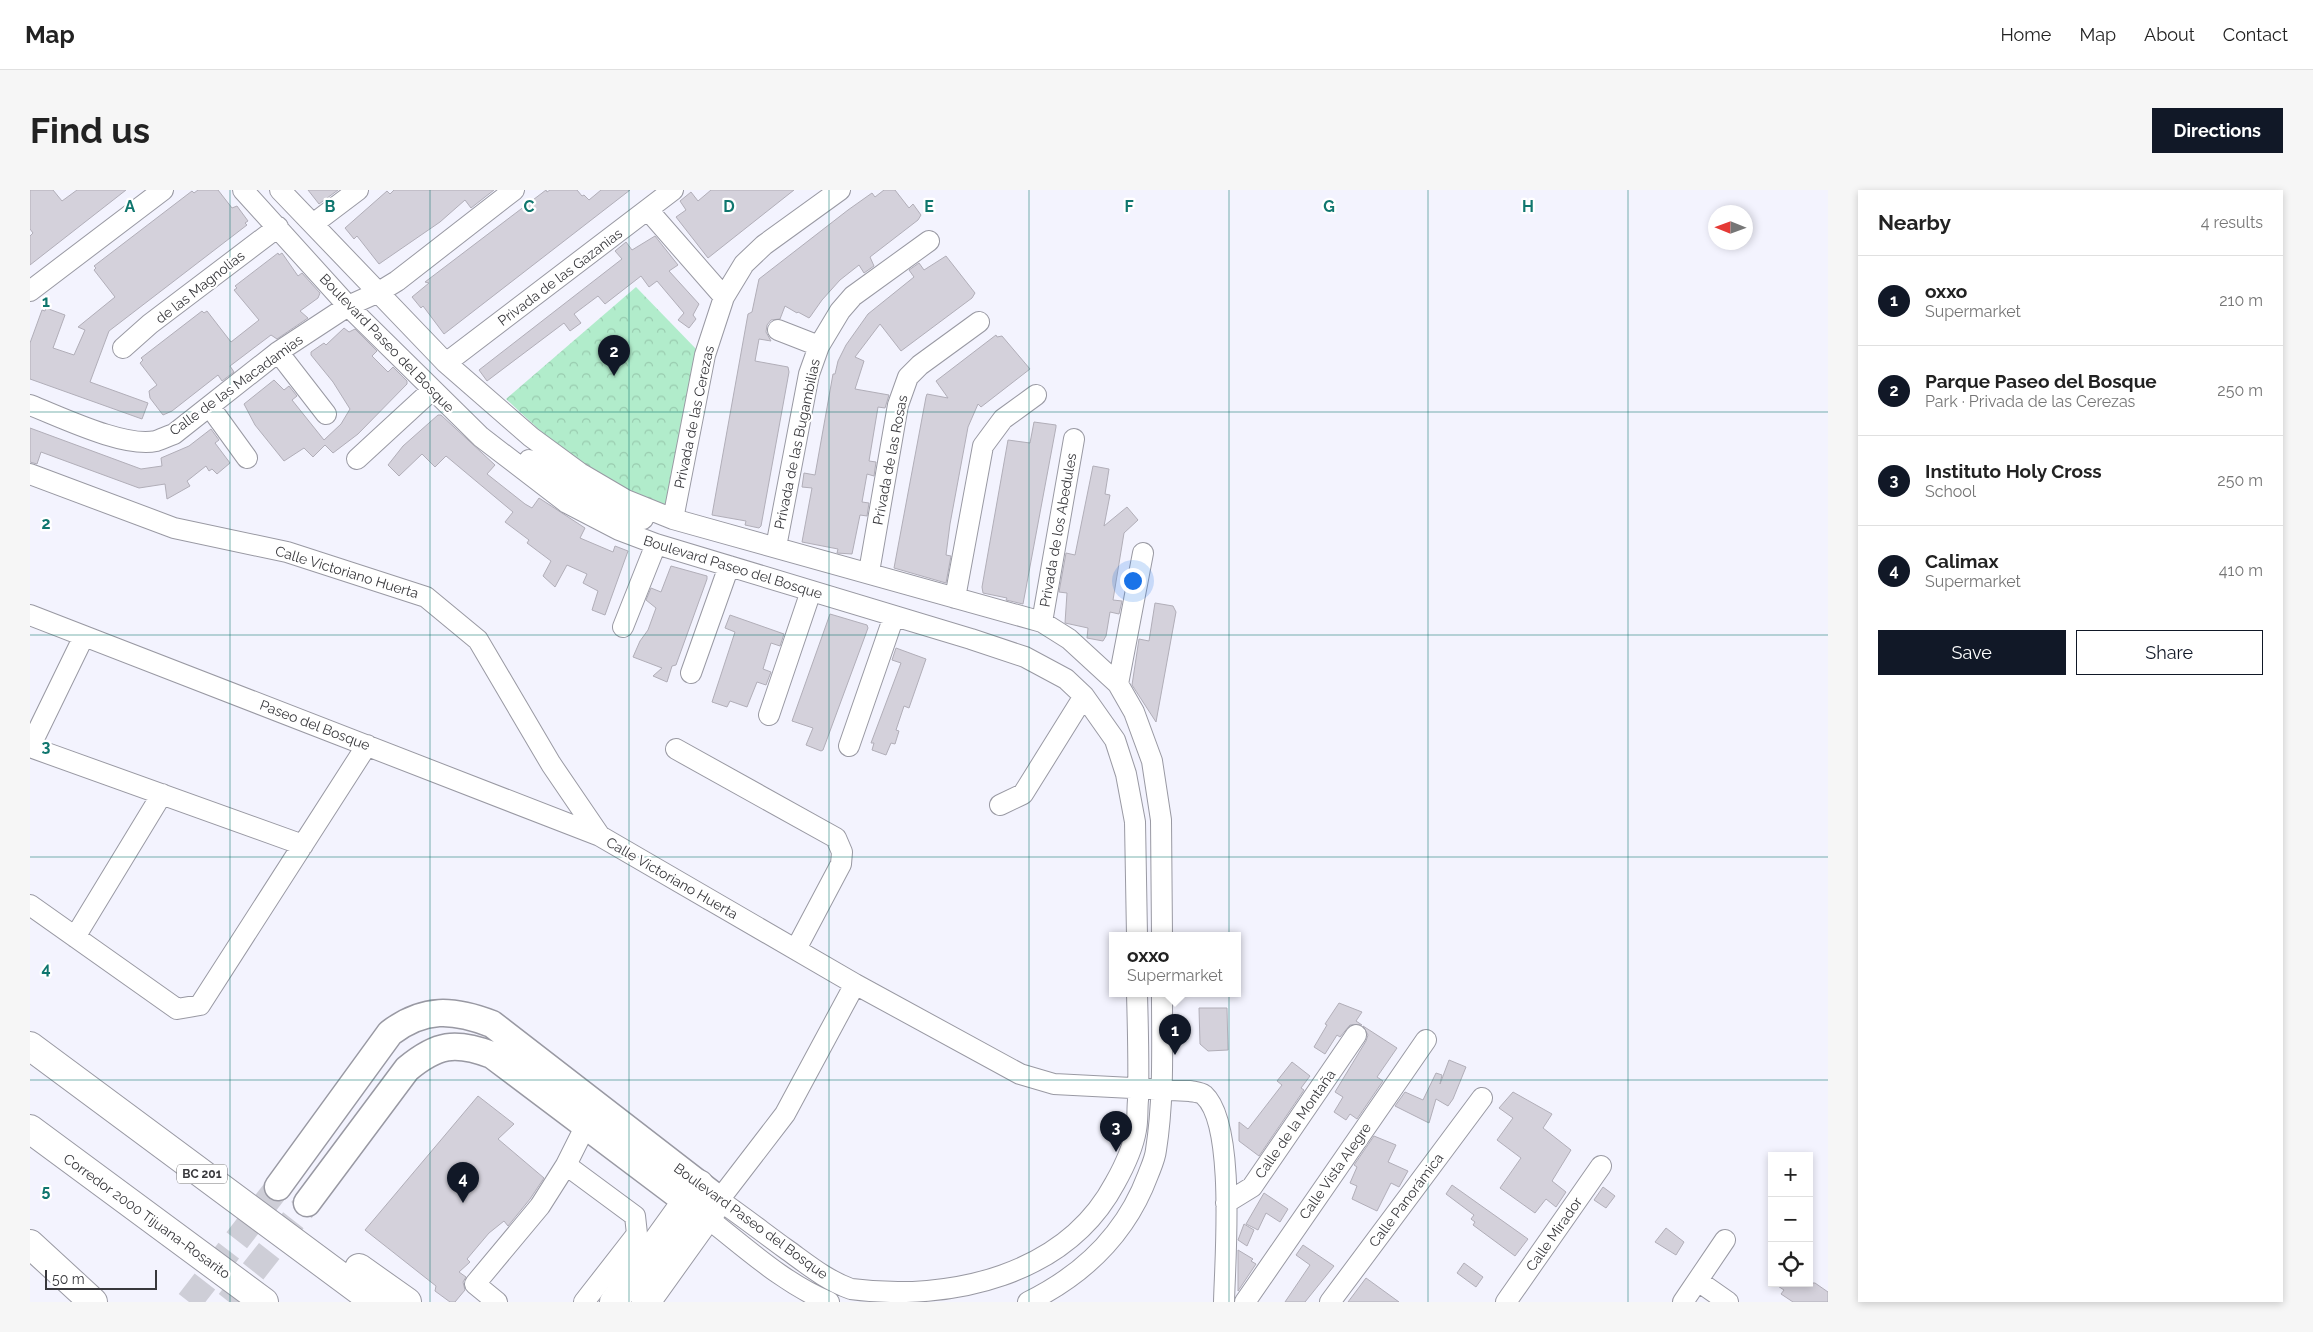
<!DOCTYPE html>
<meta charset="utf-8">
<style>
:root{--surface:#fff;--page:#f6f6f6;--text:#222;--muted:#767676;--line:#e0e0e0;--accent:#111827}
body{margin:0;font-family:Raleway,sans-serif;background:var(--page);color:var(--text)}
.controls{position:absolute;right:15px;bottom:15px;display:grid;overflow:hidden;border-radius:0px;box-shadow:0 2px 8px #0003}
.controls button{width:45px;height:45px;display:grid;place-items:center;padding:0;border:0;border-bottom:1px solid var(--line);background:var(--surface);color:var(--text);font:25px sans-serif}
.compass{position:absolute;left:1678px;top:15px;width:45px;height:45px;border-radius:50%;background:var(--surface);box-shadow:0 2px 8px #0003;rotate:271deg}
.scale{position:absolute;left:15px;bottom:12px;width:112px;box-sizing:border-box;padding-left:5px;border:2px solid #38383c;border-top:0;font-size:14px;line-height:18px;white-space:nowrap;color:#38383c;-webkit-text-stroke:4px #fff;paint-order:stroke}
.you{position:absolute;left:1102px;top:390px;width:18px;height:18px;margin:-12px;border:4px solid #fff;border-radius:50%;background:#1a73e8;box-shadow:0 0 0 8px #1a73e833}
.badge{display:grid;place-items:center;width:32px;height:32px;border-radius:50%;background:var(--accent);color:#fff;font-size:16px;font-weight:700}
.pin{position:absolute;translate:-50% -41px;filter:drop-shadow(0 1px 2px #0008)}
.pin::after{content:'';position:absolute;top:26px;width:18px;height:15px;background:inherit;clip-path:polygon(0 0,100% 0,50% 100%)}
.popup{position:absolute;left:1079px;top:742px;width:132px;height:65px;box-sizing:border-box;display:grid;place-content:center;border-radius:0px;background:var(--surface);filter:drop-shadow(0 1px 4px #0005);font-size:16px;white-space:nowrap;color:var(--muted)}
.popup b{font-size:19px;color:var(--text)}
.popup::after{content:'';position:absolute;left:50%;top:100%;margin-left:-10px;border:10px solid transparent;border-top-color:var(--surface)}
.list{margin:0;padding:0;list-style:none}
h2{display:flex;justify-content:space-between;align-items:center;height:65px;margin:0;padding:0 20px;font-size:21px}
h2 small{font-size:16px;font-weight:400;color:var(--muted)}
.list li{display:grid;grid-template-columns:32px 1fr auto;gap:15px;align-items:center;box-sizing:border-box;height:90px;padding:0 20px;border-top:1px solid var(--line)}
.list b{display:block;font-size:19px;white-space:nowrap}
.list p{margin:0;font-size:16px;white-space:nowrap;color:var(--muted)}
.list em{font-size:16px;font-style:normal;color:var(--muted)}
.actions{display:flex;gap:10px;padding:15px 20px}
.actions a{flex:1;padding:11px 0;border:1px solid var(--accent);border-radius:0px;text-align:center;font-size:18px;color:var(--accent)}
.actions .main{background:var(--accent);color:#fff}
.icon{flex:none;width:28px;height:28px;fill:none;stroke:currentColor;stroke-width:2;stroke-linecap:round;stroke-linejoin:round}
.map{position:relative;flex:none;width:1798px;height:1112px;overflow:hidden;border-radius:0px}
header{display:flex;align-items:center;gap:30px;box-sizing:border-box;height:70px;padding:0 25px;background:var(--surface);border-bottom:1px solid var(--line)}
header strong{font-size:24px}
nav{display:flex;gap:28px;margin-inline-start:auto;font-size:18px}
.intro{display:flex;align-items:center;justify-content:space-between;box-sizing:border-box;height:120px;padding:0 30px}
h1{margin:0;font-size:35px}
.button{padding:12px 22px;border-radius:0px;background:var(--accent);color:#fff;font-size:18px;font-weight:700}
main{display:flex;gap:30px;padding:0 30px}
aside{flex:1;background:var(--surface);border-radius:0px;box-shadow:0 2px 8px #0003}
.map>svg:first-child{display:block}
</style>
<header>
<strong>Map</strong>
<nav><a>Home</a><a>Map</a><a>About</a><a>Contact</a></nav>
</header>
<div class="intro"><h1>Find us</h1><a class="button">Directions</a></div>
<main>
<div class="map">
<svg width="1798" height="1112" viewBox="0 0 1798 1112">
<defs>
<pattern id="park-crowns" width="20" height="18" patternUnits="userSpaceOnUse" patternTransform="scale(1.25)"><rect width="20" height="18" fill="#b1eccb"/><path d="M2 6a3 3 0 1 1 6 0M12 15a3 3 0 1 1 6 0" fill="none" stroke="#99cbaf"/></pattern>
</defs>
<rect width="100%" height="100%" fill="#f3f3fe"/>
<!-- park -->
<path fill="url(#park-crowns)" d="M606,97L669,162L636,318L547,275L476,209Z"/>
<!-- building -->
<path fill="#d4d1db" stroke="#b1aeb8" d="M0,0H23L32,11L47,0H96L0,75V46L3,43L0,39Z
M168,0H188L202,18L207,16L218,31L215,33L217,35L79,141L60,192L118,213L112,229L0,189V153L12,120L15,121L16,118L35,125L23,158L44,165L55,140L48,137L85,107L64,80L66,78L64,76L162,1L164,3Z
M278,0H308L289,14Z
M364,0H464L441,18L435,10L410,32L349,74L327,46L324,49L315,38L357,1L360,4Z
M516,0L517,2L520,0H547L552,6L554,5L559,10L571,0H600L414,144L393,116L391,118L382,107L399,93L395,92Z
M681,0H764L678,68L646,27L656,20L650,11L661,2L668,11Z
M854,0H865L879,18L883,14L891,25L888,30L840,67L844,76L834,83L829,75L810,90L792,110L780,127L779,128L768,122L767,123L755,116L750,129L741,130L737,135L736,142L741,151L729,149L725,171L758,177L759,182L731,336L729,338L715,335L716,331L682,325L718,124L722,122L729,89L818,20L842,3L845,7Z
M625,46L648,75L639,81L669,114L663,125L666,129L659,138L648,130L654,123L627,91L619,97L611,86L575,114L568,106L544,124L551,133L540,141L534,133L457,191L449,180L592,69L585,61L596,52L602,60Z
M248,63L249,65L252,63L268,86L272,83L290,103L288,108L270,121L278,128L247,149L241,145L200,176L204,182L192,191L188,185L142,221L133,225L120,208L119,201L127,195L110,173L113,170L111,168L172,121L174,123L177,121L201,152L229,130L204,100L207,98L205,96Z
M916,66L945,103L942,108L871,161L850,134L825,167L834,171L825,199L859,205L855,218L848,217L839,271L846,272L844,286L837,284L832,312L839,313L837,326L830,325L822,364L807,363L808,359L772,352L782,298L772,297L774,283L785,285L803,184H805L808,171L816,155L838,124L884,87L879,80L889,73L894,80Z
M314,138L319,142L325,139L347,161L342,166L358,182L363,177L377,191V194L328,244L303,263L295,255L283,267L274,258L254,271L225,235L214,214L244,190L254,200L259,196L267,206L262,210L294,250L311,234L320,219L303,192L281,165V162L294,153L296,155Z
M966,145L967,147L972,146L1000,179L951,217L948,214L938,237L920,334L916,365L921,366L916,393L864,378L896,207L897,204L918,208L906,191Z
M408,225H411L465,275L457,284L495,314L502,318L509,308L555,338L550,348L583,362L585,356L598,361L575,425L562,420L568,401L553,393L557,384L537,375L525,397L513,386L521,371L497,353L499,350L475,332L483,322L416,266L405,277L392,264L369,286L358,275L373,256Z
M1004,232L1026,235V237L993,414L976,410L977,408L953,403L952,397L978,250L1000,253Z
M0,238L111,279L132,276L131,268L159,256L181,239L189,250L185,253L200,273L187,284L182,279L179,281L176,276L157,291L160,296L137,309L135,294L109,298L11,262L7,274L0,272Z
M1063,276L1079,279L1075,304L1080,305L1074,336L1097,317L1108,330L1094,343L1083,410L1092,411L1089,424L1080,422L1076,446L1073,451L1057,448L1058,438L1035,433L1037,403L1029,402L1036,363L1045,365Z
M641,376L677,386V389L646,475L642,476L637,492L623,486L632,478L603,467L610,451L618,440L626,418L616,410L621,398L631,402Z
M1125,413L1143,416L1146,422L1126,532L1102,495L1109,449L1119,451Z
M800,424L837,435L838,438L793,560L791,561L776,555L783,538L762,531Z
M700,425L754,444L750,456L741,453L733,479L741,482L736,495L727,492L717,517L700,511L697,517L682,512L705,442L695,438Z
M866,458L896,469L879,518L874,516L866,540L869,541L865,554L861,553L856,565L842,560L844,553H841L871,473L862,470Z
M1309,813L1332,822L1326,831L1332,835H1320L1310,847L1307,845L1295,864L1284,857L1297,835L1295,834Z
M1169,818H1197L1198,860L1178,861L1170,854Z
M1333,836L1367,858L1347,887L1353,891L1327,929L1320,924L1316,930L1304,922L1313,907L1305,902L1336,851L1338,845Z
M1419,870L1436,877L1423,909L1418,916L1406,909L1399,933L1365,916L1375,902L1393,910L1406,883L1412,885L1410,894Z
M1262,872L1280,886L1271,898L1274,900L1229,966L1209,951V932L1218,939L1252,895L1247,891Z
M1483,902L1522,924L1513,938L1541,960L1522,991L1536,1002L1526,1017L1516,1009L1505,1023L1470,998L1491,968L1467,950L1483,928L1469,918Z
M448,906L484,934L468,949L514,988L500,1009L478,1036L474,1031L459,1043L437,1069L440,1072L429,1082L436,1087L433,1092L435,1100L425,1112H420L405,1101L406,1096L335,1040Z
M1344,946L1366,955L1358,972L1378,981L1369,997L1361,993L1347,1021L1322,1009L1327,996L1320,993L1327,977L1324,975Z
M1422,995L1498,1049L1485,1066L1443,1035L1445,1032L1441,1029L1444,1025L1416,1004Z
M1573,997L1585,1006L1576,1018L1564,1010Z
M1234,1003L1258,1019L1250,1032L1236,1023L1228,1040L1216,1034Z
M1214,1034L1224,1040L1217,1056L1208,1050Z
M1636,1038L1654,1052L1646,1065L1625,1052Z
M1273,1055L1304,1076L1275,1112H1255L1280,1075L1266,1065Z
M1208,1060L1223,1069L1221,1071L1226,1074L1208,1101Z
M1434,1073L1453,1087L1446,1097L1427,1083Z
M1336,1088L1369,1112H1318Z
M1743,1093H1785L1798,1102V1112H1763L1751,1104L1754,1100Z"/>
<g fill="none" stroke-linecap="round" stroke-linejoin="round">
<!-- major-tunnel -->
<path stroke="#ceced7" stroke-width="26" stroke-dasharray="26 13" stroke-linecap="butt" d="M159,1112L248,997
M199,1112L277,1013"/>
<defs>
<path id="minor" d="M213,0L318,116L451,247L537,313L589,340L626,354L941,449L995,467L1036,489L1054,506L1085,550L1096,584L1105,632L1107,746
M250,0L416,173L501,247L550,283L596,310L643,329L1012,432L1039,449L1088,494L1104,522L1122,571L1131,630L1132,746
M618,20L694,107
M283,34L328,0
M0,101L133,0
M748,140L789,156
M93,158L120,134L248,37
M248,162L296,224
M416,173L643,0
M0,215C31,227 94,258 126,251C132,249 138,246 144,244L248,162L318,116L349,102L367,91L484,0
M180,217L217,268
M327,269L402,200
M499,270L574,317L613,329
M0,284L144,338L257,362L396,407L448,450L521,574L570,646L825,794L990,884L1024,894L1160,901C1164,902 1170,902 1174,905C1206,934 1195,1068 1194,1112
M643,329L675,165L694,107L714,74L734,55L810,0
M746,357L779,184L789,156L810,121L823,106L899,51
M839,382L868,215L878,187L890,175L949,132
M925,408L953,256L973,229L1006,205
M0,425L570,646
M1012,432L1044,249
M593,437L626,354
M661,483L699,376
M1088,494L1113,363
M739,525L781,401
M819,556L864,426
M0,557L273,655
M0,557L54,446
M646,559L806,648L812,662L811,674L766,759
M970,615L993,604L1054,506
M0,715L147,819L170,815L337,555
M45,747L132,604
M825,794L755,924L689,1010C712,1026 734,1043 756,1059C777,1074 796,1090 821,1099C921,1112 1036,1085 1085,993C1094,977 1103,958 1106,940C1108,930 1107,920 1108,910C1109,875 1108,839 1107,804
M1196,1013L1222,997L1326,845
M676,1027C715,1057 753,1093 799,1112
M1668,1091L1698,1112
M467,1112L445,1094L510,1016L536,975
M554,1112L607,1044L605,1026L536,975L555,937
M998,1112C1053,1085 1096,1044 1118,985C1121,977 1125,969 1126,960C1134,909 1132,856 1132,804
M1215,1112L1396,850
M1300,1112L1452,908
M1476,1112L1571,976
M1653,1112L1695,1050"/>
<path id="major" d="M248,997L360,843C394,817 423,819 462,834L687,1008
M277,1013L377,879C407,854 425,851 462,865L673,1024"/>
<path id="highway" d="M0,856L345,1112
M0,939L234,1112
M0,1054L63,1112
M329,1078L377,1112
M584,1112L669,994
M616,1112L689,1010"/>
</defs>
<!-- minor casing -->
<use href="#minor" stroke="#9999a3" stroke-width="22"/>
<!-- major casing -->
<use href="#major" stroke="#9999a3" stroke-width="29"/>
<!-- highway casing -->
<use href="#highway" stroke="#9999a3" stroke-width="30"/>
<!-- minor -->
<use href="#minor" stroke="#fff" stroke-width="20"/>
<!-- major -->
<use href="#major" stroke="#fff" stroke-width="26"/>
<!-- highway -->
<use href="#highway" stroke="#fff" stroke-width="28"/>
</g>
<!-- grid -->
<path fill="none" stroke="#0f766e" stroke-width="1" stroke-opacity="0.55" d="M200,0V1112M400,0V1112M599,0V1112M799,0V1112M999,0V1112M1199,0V1112M1398,0V1112M1598,0V1112M0,222H1798M0,445H1798M0,667H1798M0,890H1798"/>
<g text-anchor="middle" stroke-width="4.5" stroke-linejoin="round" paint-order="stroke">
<!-- shield labels -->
<rect fill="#fff" stroke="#747476" stroke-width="1" x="147" y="974.5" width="50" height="19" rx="4"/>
<g font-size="12" font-weight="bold" fill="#38383c">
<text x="172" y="988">BC 201</text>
</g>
<!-- street labels -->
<g font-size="14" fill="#38383c" stroke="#fff">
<text transform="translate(530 87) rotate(-37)" y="5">Privada de las Gazanias</text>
<text transform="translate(170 97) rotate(-38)" y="5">de las Magnolias</text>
<text transform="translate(357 153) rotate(46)" y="5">Boulevard Paseo del Bosque</text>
<text transform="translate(206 195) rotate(-36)" y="5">Calle de las Macadamias</text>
<text transform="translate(664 227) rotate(-78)" y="5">Privada de las Cerezas</text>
<text transform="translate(767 254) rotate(-78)" y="5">Privada de las Bugambilias</text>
<text transform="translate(860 270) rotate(-79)" y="5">Privada de las Rosas</text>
<text transform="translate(1028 340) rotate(-80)" y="5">Privada de los Abedules</text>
<text transform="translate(703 377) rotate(17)" y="5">Boulevard Paseo del Bosque</text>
<text transform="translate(317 382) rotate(17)" y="5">Calle Victoriano Huerta</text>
<text transform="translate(285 535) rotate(21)" y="5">Paseo del Bosque</text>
<text transform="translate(642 688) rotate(30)" y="5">Calle Victoriano Huerta</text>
<text transform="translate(1265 934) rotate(-55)" y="5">Calle de la Montaña</text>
<text transform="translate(1305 981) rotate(-55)" y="5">Calle Vista Alegre</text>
<text transform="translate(1376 1010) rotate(-53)" y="5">Calle Panorámica</text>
<text transform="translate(117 1026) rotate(36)" y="5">Corredor 2000 Tijuana-Rosarito</text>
<text transform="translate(721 1031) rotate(36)" y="5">Boulevard Paseo del Bosque</text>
<text transform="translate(1524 1044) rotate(-55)" y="5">Calle Mirador</text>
</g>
</g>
<g font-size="16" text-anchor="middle" font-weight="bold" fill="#0f766e" stroke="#fff" stroke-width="4.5" stroke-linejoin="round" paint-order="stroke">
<text x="100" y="22">A</text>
<text x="300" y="22">B</text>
<text x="499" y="22">C</text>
<text x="699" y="22">D</text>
<text x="899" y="22">E</text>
<text x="1099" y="22">F</text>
<text x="1299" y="22">G</text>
<text x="1498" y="22">H</text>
<text x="16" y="117">1</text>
<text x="16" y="339">2</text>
<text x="16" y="562">3</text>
<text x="16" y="784">4</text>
<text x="16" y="1006">5</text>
</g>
</svg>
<div class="controls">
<button>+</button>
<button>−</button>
<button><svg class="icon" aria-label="locate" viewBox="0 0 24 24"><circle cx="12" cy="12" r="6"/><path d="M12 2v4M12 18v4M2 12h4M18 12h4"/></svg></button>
</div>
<svg class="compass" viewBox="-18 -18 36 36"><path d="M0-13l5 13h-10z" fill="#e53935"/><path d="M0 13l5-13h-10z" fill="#767676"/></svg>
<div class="scale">50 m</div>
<div class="you"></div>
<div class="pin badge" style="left:1145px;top:865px">1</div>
<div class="popup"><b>oxxo</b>Supermarket</div>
<div class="pin badge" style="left:584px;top:186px">2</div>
<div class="pin badge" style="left:1086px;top:962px">3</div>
<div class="pin badge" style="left:433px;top:1013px">4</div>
</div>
<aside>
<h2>Nearby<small>4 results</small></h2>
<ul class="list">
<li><span class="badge">1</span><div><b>oxxo</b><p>Supermarket</p></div><em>210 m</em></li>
<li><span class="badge">2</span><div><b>Parque Paseo del Bosque</b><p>Park · Privada de las Cerezas</p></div><em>250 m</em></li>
<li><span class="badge">3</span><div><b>Instituto Holy Cross</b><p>School</p></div><em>250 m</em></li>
<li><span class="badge">4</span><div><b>Calimax</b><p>Supermarket</p></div><em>410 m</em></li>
</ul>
<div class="actions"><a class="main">Save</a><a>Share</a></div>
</aside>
</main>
